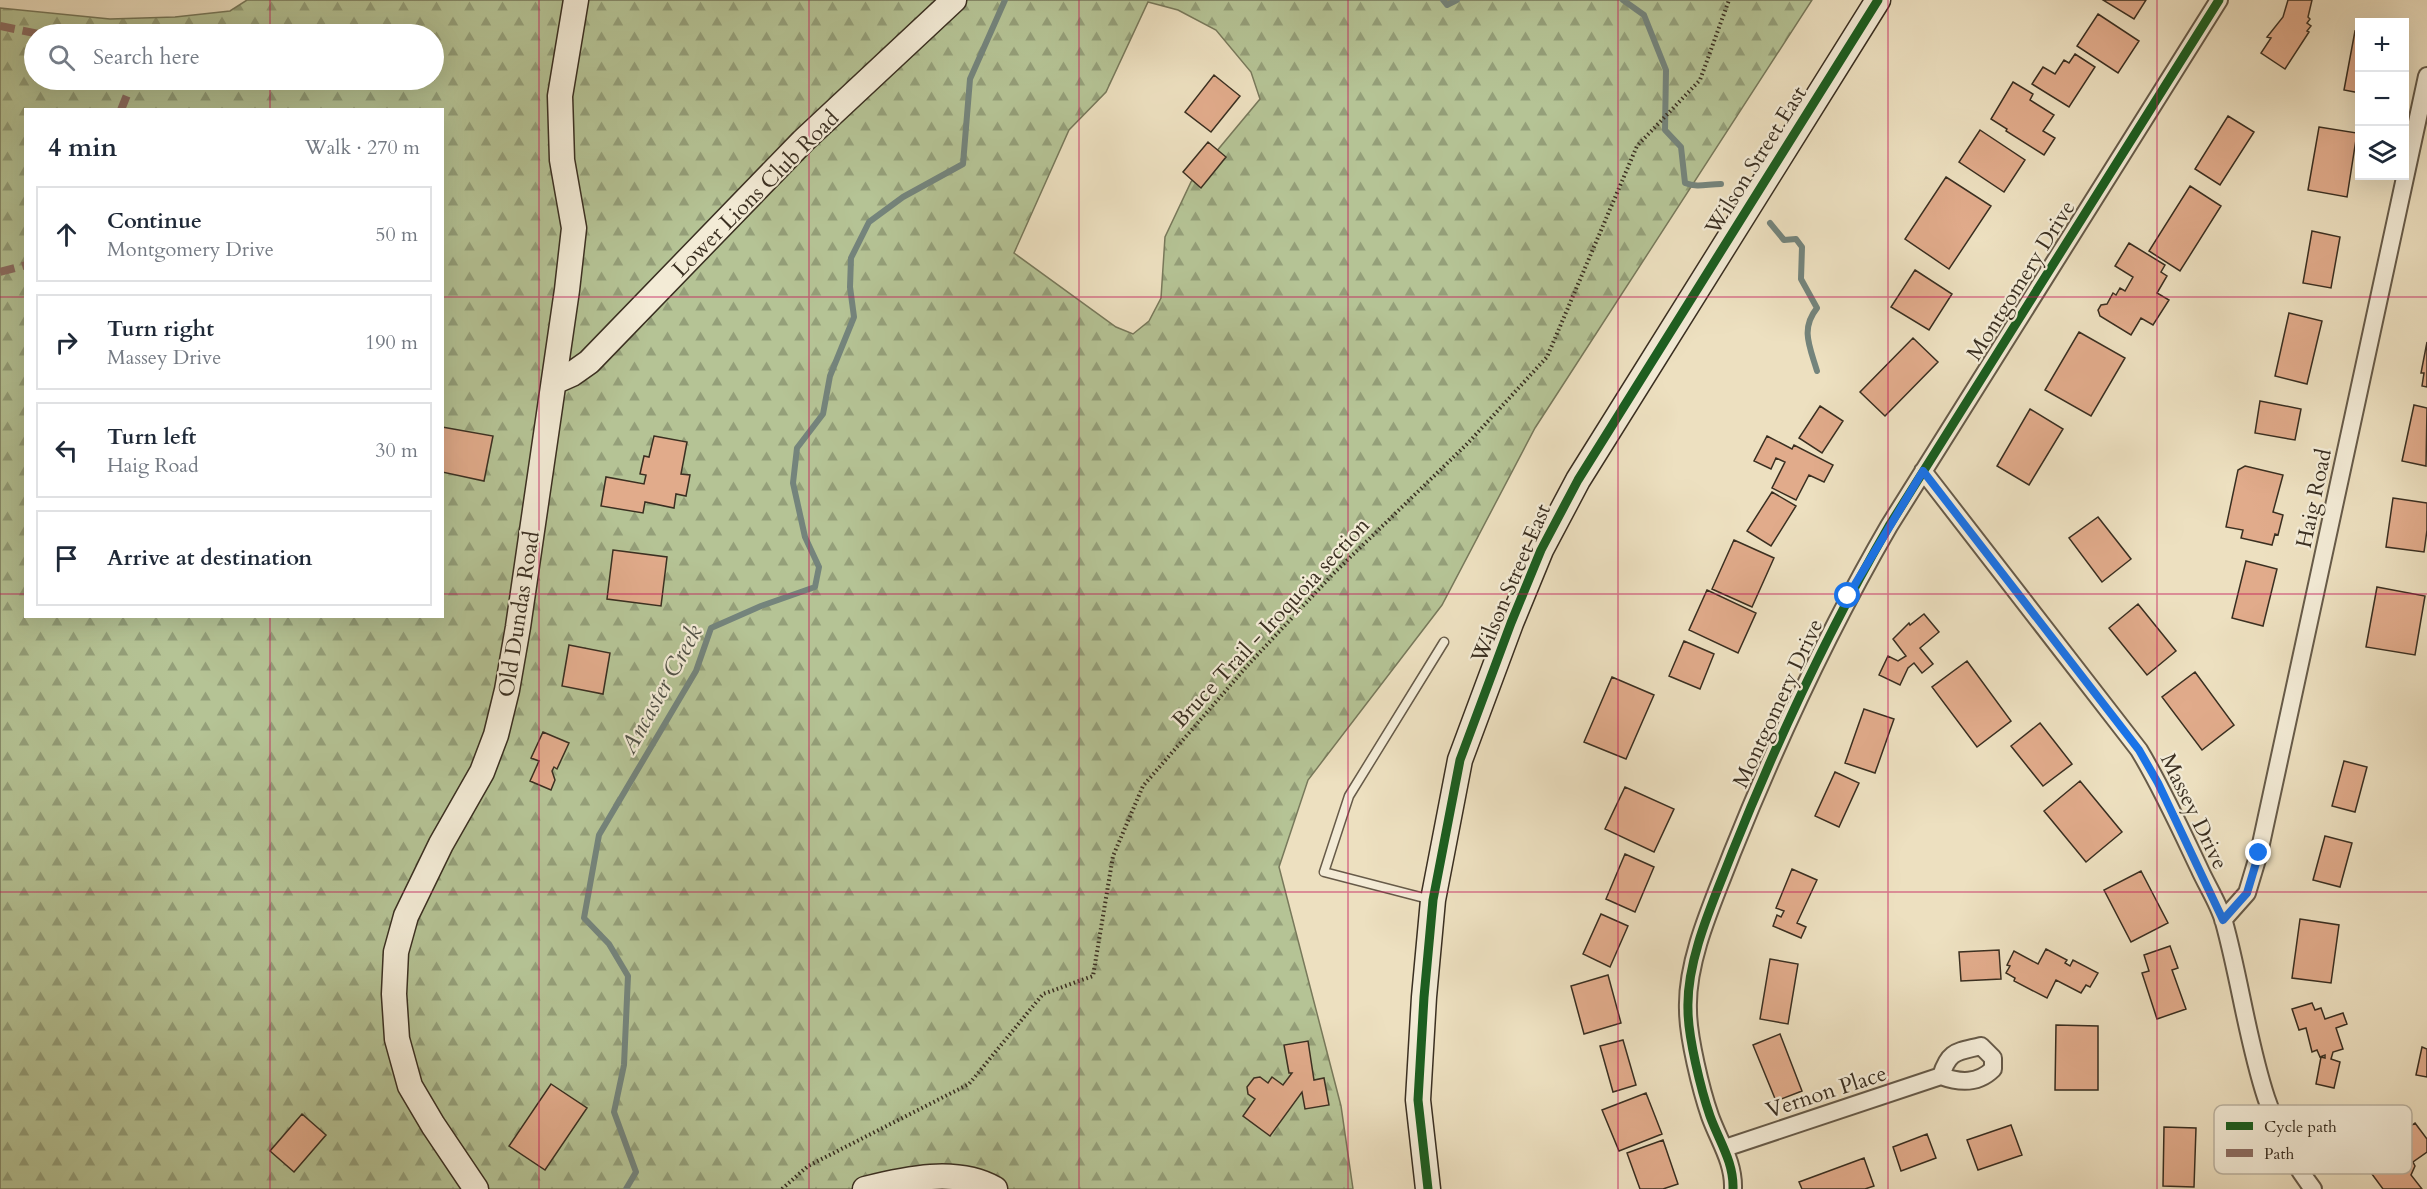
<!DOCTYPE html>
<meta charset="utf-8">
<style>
:root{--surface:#fff;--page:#f2f2f3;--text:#1f2937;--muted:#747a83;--line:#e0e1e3}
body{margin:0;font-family:Cardo,serif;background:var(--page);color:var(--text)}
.controls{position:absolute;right:18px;top:18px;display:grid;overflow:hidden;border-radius:0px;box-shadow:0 6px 24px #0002}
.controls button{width:54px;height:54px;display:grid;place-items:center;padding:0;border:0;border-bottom:2px solid var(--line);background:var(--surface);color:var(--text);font:30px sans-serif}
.stop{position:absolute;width:18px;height:18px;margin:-14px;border:4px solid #1a73e8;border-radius:50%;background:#fff}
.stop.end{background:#1a73e8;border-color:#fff;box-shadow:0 2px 6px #0008}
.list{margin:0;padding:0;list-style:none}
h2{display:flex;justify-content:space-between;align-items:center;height:78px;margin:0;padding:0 24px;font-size:26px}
h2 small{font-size:20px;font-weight:400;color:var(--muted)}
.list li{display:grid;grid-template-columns:39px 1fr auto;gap:18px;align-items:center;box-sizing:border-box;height:96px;margin:0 12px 12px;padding:0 12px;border:2px solid var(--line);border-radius:0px}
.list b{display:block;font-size:22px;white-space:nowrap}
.list p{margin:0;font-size:20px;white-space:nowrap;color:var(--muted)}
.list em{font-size:20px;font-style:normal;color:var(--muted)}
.icon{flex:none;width:33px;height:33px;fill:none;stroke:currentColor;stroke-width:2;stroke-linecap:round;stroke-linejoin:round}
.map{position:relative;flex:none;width:2427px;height:1189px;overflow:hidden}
.search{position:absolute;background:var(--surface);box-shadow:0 6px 24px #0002;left:24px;top:24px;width:420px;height:66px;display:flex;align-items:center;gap:15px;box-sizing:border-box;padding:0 21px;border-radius:33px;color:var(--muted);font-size:22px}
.panel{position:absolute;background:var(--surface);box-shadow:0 6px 24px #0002;left:24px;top:108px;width:420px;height:510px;border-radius:0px}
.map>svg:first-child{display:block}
</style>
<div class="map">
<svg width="2427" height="1189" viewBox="0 0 2427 1189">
<defs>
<pattern id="forest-firs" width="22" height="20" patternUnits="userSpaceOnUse" patternTransform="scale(1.5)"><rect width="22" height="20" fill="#b5c395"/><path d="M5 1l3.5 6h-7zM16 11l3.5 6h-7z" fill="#949f79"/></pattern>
</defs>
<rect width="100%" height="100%" fill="#ede0c0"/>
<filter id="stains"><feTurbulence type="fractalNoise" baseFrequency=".00333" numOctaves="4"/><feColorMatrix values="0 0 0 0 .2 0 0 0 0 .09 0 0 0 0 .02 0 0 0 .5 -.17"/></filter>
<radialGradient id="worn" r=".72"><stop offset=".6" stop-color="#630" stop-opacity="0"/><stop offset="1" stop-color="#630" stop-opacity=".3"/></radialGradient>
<!-- forest -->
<path fill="url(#forest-firs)" stroke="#78795b" stroke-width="1.5" fill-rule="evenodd" d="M247,0H1812L1535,428L1442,605L1308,780L1279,867L1341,1106L1353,1189H0V8L110,19L175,17L230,11ZM1148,2L1178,10L1216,30L1251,72L1260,99L1191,182L1165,237L1161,298L1149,321L1133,334L1116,327L1014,253L1069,130L1106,92ZM34,34H434V80H34ZM26,110H442V616H26Z"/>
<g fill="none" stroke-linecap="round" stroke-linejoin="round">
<!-- stream -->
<path stroke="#74847c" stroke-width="6" d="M1443,0L1447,5L1457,0
M1623,0L1644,15L1666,70L1665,130L1681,147L1685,183C1698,188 1707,184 1721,184
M1770,223L1784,240L1796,239L1802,247L1801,279L1817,308C1800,329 1810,347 1817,371
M626,1189L636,1172L614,1112L624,1065L628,976L609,944L584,918L599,835L696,671L711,628L761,606L815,587L819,567L805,537L793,483L797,448L823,414L830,376L854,317L850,287L851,258L869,222L903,197L963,164L970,79L1005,0"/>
</g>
<!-- building -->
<path fill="#e1ab8b" stroke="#3a2f21" stroke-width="1.5" d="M2103,0H2146L2134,19Z
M2288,0H2312L2308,17L2310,19L2307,23L2311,26L2307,31L2309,32L2285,69L2261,53L2271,38L2267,37L2283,17Z
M2098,14L2139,41L2118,73L2077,46Z
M2355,31L2360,32V93L2344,90Z
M2075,54L2095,67L2069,107L2032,84L2043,67L2055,74L2064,60L2069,63Z
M1214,75L1240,96L1211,132L1185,112Z
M2013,82L2033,94L2030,100L2054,115L2043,131L2055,138L2044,155L2006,131L2007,129L1991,119Z
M2228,116L2254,132L2220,185L2195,169Z
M2319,127L2357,133L2347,197L2308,190Z
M1980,130L2025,160L2004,192L1959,162Z
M1208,142L1226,157L1201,188L1183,172Z
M1946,177L1991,206L1949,269L1905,239Z
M2190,186L2221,206L2180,271L2149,251Z
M2312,231L2340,237L2331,288L2303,283Z
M2129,243L2165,265L2161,272L2167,276L2157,293L2169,300L2153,325L2141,318L2131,335L2100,316L2098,310L2101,305L2107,304L2113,293L2116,295L2120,288L2125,291L2133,277L2115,266Z
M1915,270L1952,294L1929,330L1891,307Z
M2289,313L2322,321L2307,384L2275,376Z
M2079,332L2125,358L2091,416L2045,390Z
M1913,338L1938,362L1885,416L1860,392Z
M2427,342V387L2422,386L2424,373H2421Z
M2260,401L2301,409L2295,440L2255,433Z
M2414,405L2427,408L2426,466L2402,461Z
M1820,406L1843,421L1822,453L1799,438Z
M2030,409L2063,429L2029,485L1997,466Z
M442,427L493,436L484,481L442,472Z
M654,436L687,442L681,474L690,475L686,496L676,494L674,508L645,502L643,513L601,506L606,477L644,484L646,475L640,474L644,456L649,457Z
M1767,436L1792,449L1794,445L1833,465L1824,482L1809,475L1796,500L1772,488L1785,462L1776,458L1771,469L1754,461Z
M2245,466L2283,475L2273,512L2283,515L2278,535L2275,534L2272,545L2241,538L2243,530L2226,527L2238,470Z
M1772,492L1796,506L1771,546L1747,531Z
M2393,498L2427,503V530L2424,552L2386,547Z
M2098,517L2131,559L2102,582L2069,538Z
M1734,540L1774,558L1752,607L1712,589Z
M613,550L667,557L661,606L607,599Z
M2246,561L2277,569L2263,626L2232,618Z
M2377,587L2425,596L2415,655L2366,647Z
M1707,590L1756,613L1738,653L1689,630Z
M2138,604L2176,651L2147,675L2109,628Z
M1924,614L1939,632L1920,648L1933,664L1922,673L1914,663L1908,668L1900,685L1879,675L1888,656L1898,661L1906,656L1893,639L1909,623L1910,625Z
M1684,641L1714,654L1700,689L1669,676Z
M569,645L610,653L603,694L562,686Z
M1967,661L2011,721L1977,747L1932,687Z
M2195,672L2234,725L2202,750L2162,697Z
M1612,677L1654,695L1626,759L1584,742Z
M1864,709L1894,719L1875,773L1845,763Z
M2040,723L2072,764L2043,786L2011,746Z
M543,732L569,743L557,769L554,767L552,771L555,780L551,790L530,781L539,761L531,758Z
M2344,761L2367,767L2355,812L2332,806Z
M1835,772L1859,783L1839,827L1815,816Z
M2080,781L2122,832L2086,862L2044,811Z
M1625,787L1674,809L1654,852L1605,829Z
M2325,836L2352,843L2340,887L2313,880Z
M1625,854L1654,867L1635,912L1606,899Z
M1792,869L1817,880L1797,923L1806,927L1801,938L1773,926L1777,915L1781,917L1784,911L1776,908Z
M2141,871L2168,923L2131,942L2104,890Z
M1601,914L1628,926L1610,967L1583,954Z
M2300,919L2339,925L2331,983L2292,978Z
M2170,946L2178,968L2172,970L2186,1009L2157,1019L2142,973L2149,971L2144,955Z
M2046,949L2067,960L2065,963L2070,966L2073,960L2098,973L2090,987L2086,985L2081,993L2056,980L2047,998L2014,981L2015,978L2006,973L2010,966L2007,965L2014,951L2038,964Z
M1999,950L2001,979L1961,981L1959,952Z
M1770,959L1798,964L1788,1024L1760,1019Z
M1608,975L1621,1023L1584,1034L1571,986Z
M2312,1003L2315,1010L2321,1008L2325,1019L2343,1013L2347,1024L2336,1028L2343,1049L2333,1052L2331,1059L2340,1062L2334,1088L2316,1084L2321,1057L2325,1058V1055L2320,1057L2317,1050L2312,1052L2306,1028L2299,1030L2292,1009Z
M2056,1025L2098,1026V1090H2055Z
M1780,1034L1802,1091L1776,1101L1753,1045Z
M1623,1040L1636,1085L1613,1092L1600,1046Z
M1308,1041L1314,1080L1324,1078L1329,1105L1305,1109L1302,1092L1270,1136L1243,1116L1255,1099L1248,1094L1247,1087L1254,1078L1260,1077L1268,1083L1272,1077L1283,1085L1292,1073H1289L1284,1045Z
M2422,1047L2427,1049V1077L2416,1075Z
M551,1084L587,1108L545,1170L509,1146Z
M1646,1093L1662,1134L1619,1151L1602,1110Z
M302,1114L326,1135L294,1172L270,1151Z
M2415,1123L2427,1139V1152L2413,1162L2415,1166L2411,1175L2422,1189H2383L2363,1162Z
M2011,1125L2022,1155L1978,1170L1967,1140Z
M2164,1127L2196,1128L2194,1187L2163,1186Z
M1927,1134L1936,1158L1901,1171L1893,1147Z
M1663,1140L1678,1184L1663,1189H1640L1627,1153Z
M1864,1158L1874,1186L1865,1189H1802L1799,1182Z"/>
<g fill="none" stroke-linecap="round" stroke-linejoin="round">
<defs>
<path id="lane" d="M1432,900L1324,872L1349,796L1444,642"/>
<path id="street" d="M1923,471L2139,750C2162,788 2180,828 2199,868C2207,886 2219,904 2224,922C2249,1012 2253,1112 2313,1189
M2223,920L2247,893L2259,853L2427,76
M1725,1148L1941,1076C1960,1083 1978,1084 1993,1069V1058L1981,1046C1957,1052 1949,1050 1941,1076
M1733,1189C1734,1162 1719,1141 1710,1116C1701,1090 1688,1037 1688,1010C1686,959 1714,900 1732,853C1777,741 1828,631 1889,526L2219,0"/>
<path id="secondary" d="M554,382L572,374L589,362L803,141L954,0
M476,1189L433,1125L410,1086L397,1039L394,994L396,952L406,916L441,844L482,772L496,735L507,690L518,627L567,290L574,228L562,160L560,96L576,0
M865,1189C905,1179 957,1167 995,1189
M1428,1189L1418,1100L1424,997L1433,900L1460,760L1511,623L1541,550L1578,480L1878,0"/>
</defs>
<!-- lane casing -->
<use href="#lane" stroke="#675b49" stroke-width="11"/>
<!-- street casing -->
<use href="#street" stroke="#675b49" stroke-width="20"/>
<!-- secondary casing -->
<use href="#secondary" stroke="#3a2f21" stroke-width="27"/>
<!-- path -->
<path stroke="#3a2f21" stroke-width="4" stroke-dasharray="1.5 3" stroke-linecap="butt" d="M782,1189L808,1166L969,1084L1043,994L1093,976L1113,856L1143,786L1247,666L1334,573L1468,443L1547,357L1637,146L1700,80L1729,0"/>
<!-- lane -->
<use href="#lane" stroke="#f3ebd6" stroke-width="8"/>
<!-- street -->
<use href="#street" stroke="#f3ebd6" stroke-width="16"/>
<!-- secondary -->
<use href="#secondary" stroke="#f3ebd6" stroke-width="24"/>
<!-- quiet -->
<path stroke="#8d6e63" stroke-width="8" stroke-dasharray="15 8" stroke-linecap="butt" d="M0,26L39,34
M121,110L129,90V80
M0,272L26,265"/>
<defs>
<path id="cycleway" d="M1428,1189L1418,1100L1424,997L1433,900L1460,760L1511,623L1541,550L1578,480L1878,0
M1733,1189C1734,1162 1719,1141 1710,1116C1701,1090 1688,1037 1688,1010C1686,959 1714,900 1732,853C1777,741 1828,631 1889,526L2219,0"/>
</defs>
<!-- cycleway casing -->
<use href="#cycleway" stroke="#f3ebd6" stroke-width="13"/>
<!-- cycleway -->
<use href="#cycleway" stroke="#1b5e20" stroke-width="9"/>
</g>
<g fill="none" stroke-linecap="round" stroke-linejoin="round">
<!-- route -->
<path stroke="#1a73e8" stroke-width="8" d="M1848,596L1923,471L2139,750L2158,783L2223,920L2247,893L2259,853"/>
</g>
<!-- grid -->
<path fill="none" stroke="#c2185b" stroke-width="1.5" stroke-opacity="0.55" d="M270,0V34M539,0V1189M809,0V1189M1079,0V1189M1348,0V1189M1618,0V1189M1888,0V1189M2157,0V1189M270,80V110M0,297H26M442,297H2427M0,594H26M442,594H2427M270,616V1189M0,892H2427"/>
<g text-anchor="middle" stroke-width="4.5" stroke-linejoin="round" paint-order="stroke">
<!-- street labels -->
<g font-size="22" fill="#3a2f21" stroke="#f3ebd6">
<text transform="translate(1755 160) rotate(-58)" y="8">Wilson Street East</text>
<text transform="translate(755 193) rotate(-45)" y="8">Lower Lions Club Road</text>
<text transform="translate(2020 280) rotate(-58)" y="8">Montgomery Drive</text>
<text transform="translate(2313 498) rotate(-78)" y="8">Haig Road</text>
<text transform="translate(1510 583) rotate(-67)" y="8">Wilson Street East</text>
<text transform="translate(518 614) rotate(-81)" y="8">Old Dundas Road</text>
<text transform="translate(1270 622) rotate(-47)" y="8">Bruce Trail - Iroquoia section</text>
<text transform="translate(1777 703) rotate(-65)" y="8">Montgomery Drive</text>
<text transform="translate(2195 811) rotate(64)" y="8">Massey Drive</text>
<text transform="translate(1826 1091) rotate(-18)" y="8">Vernon Place</text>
</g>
<!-- water labels -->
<g font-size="24" font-style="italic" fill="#525247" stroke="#f3ebd6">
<text transform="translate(661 689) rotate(-61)" y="8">Ancaster Creek</text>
</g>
</g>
<!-- legend -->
<rect x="2214" y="1105" width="198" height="69" rx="9" fill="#f3ebd6" stroke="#bcb3a0" stroke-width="1.5"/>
<rect x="2226" y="1122" width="27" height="8" fill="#1b5e20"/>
<rect x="2226" y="1149" width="27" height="8" fill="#8d6e63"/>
<g font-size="16" fill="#3a2f21">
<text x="2264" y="1132">Cycle path</text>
<text x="2264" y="1159">Path</text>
</g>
<rect width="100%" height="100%" filter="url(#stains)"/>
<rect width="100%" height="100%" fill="url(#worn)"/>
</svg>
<div class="controls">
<button>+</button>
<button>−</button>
<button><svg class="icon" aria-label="layers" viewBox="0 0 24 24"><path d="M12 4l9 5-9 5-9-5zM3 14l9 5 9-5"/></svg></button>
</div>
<div class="stop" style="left:1848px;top:596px"></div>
<div class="stop end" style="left:2259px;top:853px"></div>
<div class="search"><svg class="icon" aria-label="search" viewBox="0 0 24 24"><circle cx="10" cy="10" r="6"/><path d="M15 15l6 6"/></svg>Search here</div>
<section class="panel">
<h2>4 min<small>Walk · 270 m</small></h2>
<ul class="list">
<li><svg class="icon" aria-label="ahead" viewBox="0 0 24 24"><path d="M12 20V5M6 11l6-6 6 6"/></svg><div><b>Continue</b><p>Montgomery Drive</p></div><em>50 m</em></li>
<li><svg class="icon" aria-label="right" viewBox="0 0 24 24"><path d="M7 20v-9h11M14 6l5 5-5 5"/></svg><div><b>Turn right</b><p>Massey Drive</p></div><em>190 m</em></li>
<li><svg class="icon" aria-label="left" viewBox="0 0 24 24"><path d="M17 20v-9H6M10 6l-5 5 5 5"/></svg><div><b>Turn left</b><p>Haig Road</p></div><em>30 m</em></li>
<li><svg class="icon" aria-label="arrive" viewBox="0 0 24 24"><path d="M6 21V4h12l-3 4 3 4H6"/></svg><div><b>Arrive at destination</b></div></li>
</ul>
</section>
</div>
